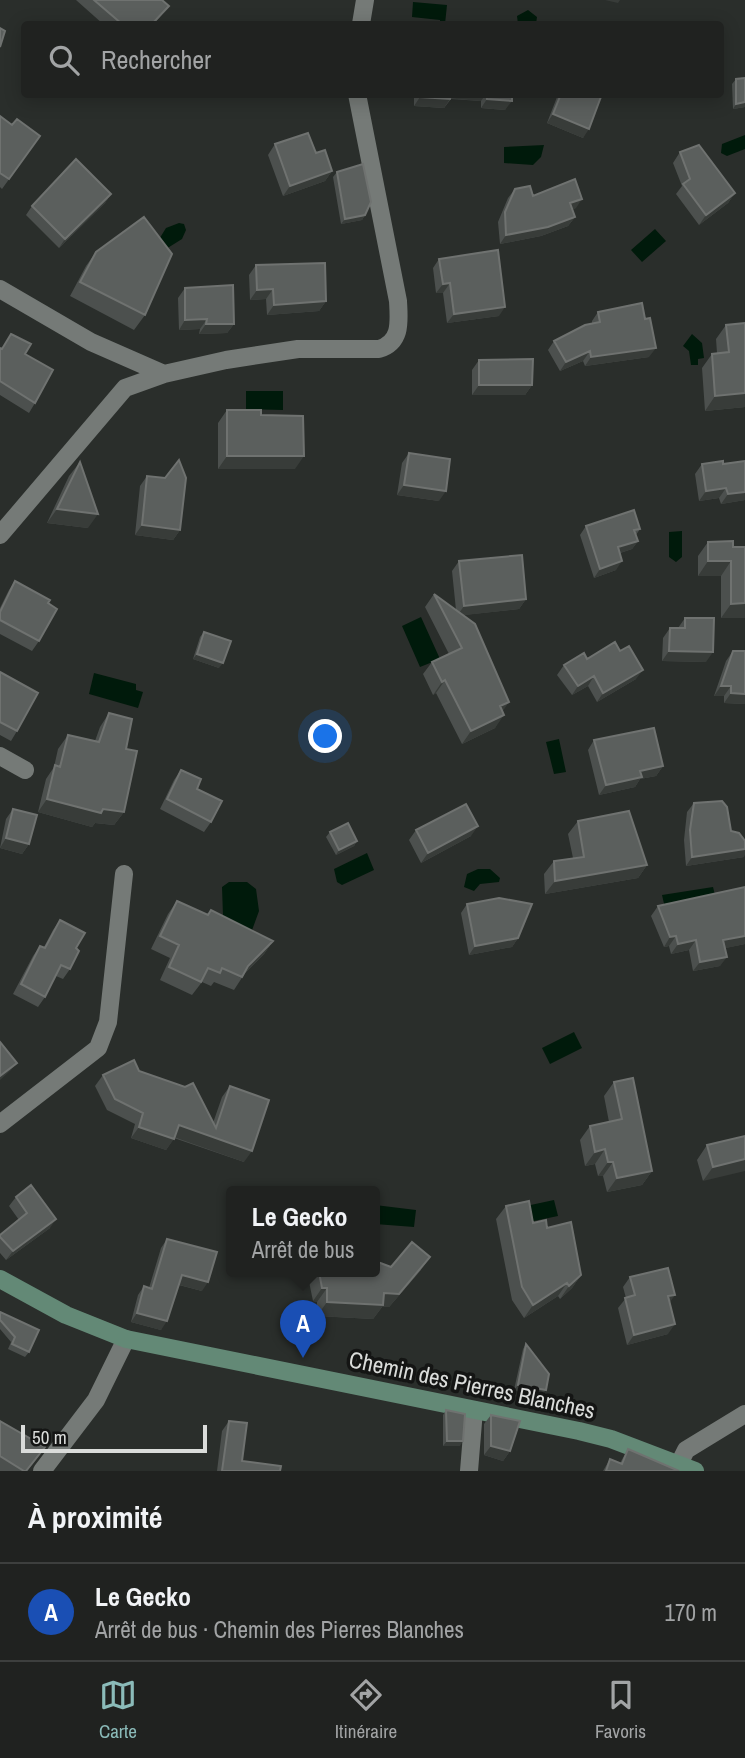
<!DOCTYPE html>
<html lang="fr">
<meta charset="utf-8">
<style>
:root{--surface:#202220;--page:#282a29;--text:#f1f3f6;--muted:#a2a4a5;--line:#3d3f3e;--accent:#8bbbb9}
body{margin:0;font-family:"Archivo Narrow",sans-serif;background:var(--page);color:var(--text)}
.scale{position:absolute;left:21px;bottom:18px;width:186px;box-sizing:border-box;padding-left:7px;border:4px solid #dadcda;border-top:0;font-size:19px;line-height:24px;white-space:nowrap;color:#dadcda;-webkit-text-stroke:5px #141514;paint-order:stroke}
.you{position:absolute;left:326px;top:737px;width:24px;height:24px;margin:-18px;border:5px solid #fff;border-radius:50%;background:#1a73e8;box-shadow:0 0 0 10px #1a73e833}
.badge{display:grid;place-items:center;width:46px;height:46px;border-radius:50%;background:var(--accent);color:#fff;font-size:23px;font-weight:700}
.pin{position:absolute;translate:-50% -58px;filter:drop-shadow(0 2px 4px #0008)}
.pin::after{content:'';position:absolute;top:37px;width:24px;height:21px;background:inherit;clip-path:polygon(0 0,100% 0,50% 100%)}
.popup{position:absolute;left:226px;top:1186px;width:154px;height:91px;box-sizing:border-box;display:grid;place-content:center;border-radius:7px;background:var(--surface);filter:drop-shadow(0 2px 5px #0005);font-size:23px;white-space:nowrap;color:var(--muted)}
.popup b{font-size:26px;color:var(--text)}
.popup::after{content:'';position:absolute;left:50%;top:100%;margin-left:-14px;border:14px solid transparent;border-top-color:var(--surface)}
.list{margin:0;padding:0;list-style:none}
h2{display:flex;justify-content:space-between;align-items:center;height:91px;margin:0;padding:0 28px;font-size:30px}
h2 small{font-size:23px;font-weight:400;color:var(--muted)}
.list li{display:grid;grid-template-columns:46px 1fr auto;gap:21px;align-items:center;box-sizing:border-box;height:98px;padding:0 28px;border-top:2px solid var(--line)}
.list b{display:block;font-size:26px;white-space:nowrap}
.list p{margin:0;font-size:23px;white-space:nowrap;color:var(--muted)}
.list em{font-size:23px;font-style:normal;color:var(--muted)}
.icon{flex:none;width:38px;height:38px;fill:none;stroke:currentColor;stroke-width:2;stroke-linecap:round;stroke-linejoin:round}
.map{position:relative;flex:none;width:745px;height:1471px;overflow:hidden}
.search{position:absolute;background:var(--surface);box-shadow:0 4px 18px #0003;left:21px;right:21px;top:21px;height:77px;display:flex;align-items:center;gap:18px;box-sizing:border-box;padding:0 24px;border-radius:7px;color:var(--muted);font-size:26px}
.sheet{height:189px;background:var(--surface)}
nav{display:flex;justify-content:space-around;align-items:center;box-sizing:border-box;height:98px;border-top:2px solid var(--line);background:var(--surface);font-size:19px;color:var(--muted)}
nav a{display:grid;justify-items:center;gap:4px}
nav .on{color:var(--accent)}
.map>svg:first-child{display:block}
</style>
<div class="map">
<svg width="745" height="1471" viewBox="0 0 745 1471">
<rect width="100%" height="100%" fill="#2a2e2b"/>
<!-- water -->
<path fill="#001a0b" d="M413,2L447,5L445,24L440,23V20L412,17Z
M528,10L537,17L536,24H518L517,16Z
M745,135V149L727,156L721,153L722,144Z
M544,145L541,157L533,165L504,163V147Z
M179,223L184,224L186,230L182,239L166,249L158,241L166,228Z
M655,229L666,241L642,262L631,250Z
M692,334L702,343L704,358L698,359V365H691L689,351L683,346Z
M246,391H283V410L246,409Z
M682,531V557L676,562L669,557V532Z
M421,617L440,659L420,667L402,626Z
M94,673L136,684V690L143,692L138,708L89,694Z
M559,739L566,772L554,774L546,742Z
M367,853L374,870L342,885L337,882L334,869Z
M478,869H490L500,878L499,882L480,884L474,891L464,887L467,874Z
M229,882H247L256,889L259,911L251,933L223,916L222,887Z
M713,887L716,899L665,908L662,895Z
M574,1032L582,1048L550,1064L542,1048Z
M554,1200L558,1216L529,1222L526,1206Z
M375,1205L416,1210L414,1227L375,1224Z"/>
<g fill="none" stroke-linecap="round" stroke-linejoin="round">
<!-- street -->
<path stroke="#757a77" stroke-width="18" d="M361,24L365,0
M0,289L91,342L164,374L226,360L298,349H379C402,342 399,321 398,301L357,94
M0,535L125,388L164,374
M0,756L25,770
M0,1124L98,1048L108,1022L124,874
M679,1464L686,1450L745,1414
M42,1471L96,1400L126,1339
M469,1471L474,1410"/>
<!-- secondary -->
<path stroke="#638976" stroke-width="18" d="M0,1279L66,1315L126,1339L579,1431L611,1439L695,1471"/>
</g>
<!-- wall -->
<path fill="#4c504e" d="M76,0H162L169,6L154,24H103Z
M736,79L745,107L733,109L732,84Z
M414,94H512L505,110L481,108V101L451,99L444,108L414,106Z
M553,94H602L583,138L547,123L557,97Z
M0,116L12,125L40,136L2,189L0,187Z
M275,144L316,153L332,171L325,181L283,196L268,155Z
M680,152L735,193L728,203L699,225L676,194L682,186L673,163Z
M337,172L365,215L362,220L341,224L333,177Z
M515,189L576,208L572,209L575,217L568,226L541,236L500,244L498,222L508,198Z
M111,194L105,203L59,248L26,215L32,206Z
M96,252L145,315L134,330L70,296L86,266Z
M439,259L499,316L447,323L443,293H436L433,268Z
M256,265L326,301L319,311L267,315L266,299L250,300L249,275Z
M185,288L234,324L227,333L199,334L200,329L179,330L178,298Z
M598,312L649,357L585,366L583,361L560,371L548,350L554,341L592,323V321Z
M745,323V407L705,411L702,368L712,354L717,353L716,339L726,325Z
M0,348L25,354L35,403L29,413L0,395Z
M479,360L532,385L525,395H472V370Z
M227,410L261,415L295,469H218V423Z
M409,453L439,501L397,495L402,463Z
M745,461V500L721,504L719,498L699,501L695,474L702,464H723Z
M80,462L88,528L47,523L69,476Z
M147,476L165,478L180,530L173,540L135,535L140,486Z
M586,526L640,529L636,535L638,541L632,549L620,553L616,570L594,578L580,535Z
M708,542L733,547H745V618H721V576H698V556Z
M459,561L526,599L519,609L463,615L503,711L495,728L462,744L436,693L433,695L423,674L432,662L449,654L425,607L434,594L456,610L452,571Z
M15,581L48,603L39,641L32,651L0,634V608L9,590Z
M685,618L706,662L662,661L663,638L670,628H678Z
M204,632L219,668L193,659L200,637Z
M733,651H745V704L724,703V696H714L726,661Z
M587,659L636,679L597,702L588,686L572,695L557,675L564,665Z
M0,672L17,731L11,741L0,735Z
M109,713L126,749L124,812L114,825L95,823L92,827L38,812L46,779L54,767L58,749L68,735L95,741L100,727Z
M594,740L663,766L656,776L640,779L635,787L599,795L588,750Z
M181,770L197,789L211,822L204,832L160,809L174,780Z
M694,803L731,831L744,857L686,866L684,840L687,812Z
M13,809L29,844L22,854L0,848L6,819Z
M578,821L647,865L638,878L545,894L544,874L554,861L573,858L568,834Z
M416,830L471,836L421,863L409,840Z
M330,832L357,841L354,846L336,855L326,837Z
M177,901L208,915L211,910L273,941L264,954L245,973L234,990L214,982L211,986L202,982L192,995L160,980L170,958L151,949L168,914Z
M467,904L518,938L512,947L469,955L461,913Z
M658,906L745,944L725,948L720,966L693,971L689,950L671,954L669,946L664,947L651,916Z
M60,920L76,948L70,969L63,979L56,976L45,997L38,1007L13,994L33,956L40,946L44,947L53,930Z
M139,1071L213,1123L222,1097L230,1086L244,1162L174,1138L166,1150L131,1138L135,1124L107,1110L95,1086L103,1075Z
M614,1082L652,1171L642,1185L607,1192L603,1176H598L595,1164L585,1166L580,1140L590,1126L609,1122L604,1096Z
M745,1136L703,1181L697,1160L707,1145Z
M16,1197L50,1228L6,1260L0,1253V1235L19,1220L9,1206Z
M506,1206L533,1223L547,1228L581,1275L572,1288L560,1299L558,1296L524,1318L512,1300L496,1219Z
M167,1239L202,1291L179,1285L161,1330L131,1322L138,1295L144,1286L149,1288L161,1248Z
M391,1267L421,1270L389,1307H382L373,1319L317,1316V1302L313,1301L307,1272H375Z
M630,1277L668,1334L627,1345L618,1308L626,1298L623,1287Z
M0,1312L29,1352L25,1357L8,1349L11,1342L0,1329Z
M526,1344L542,1395L514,1390L523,1349Z
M446,1410L460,1446H443V1415Z
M491,1415L510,1451L503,1461L484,1455V1424Z
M0,1421L38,1457L27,1471H0Z
M229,1421L242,1461L280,1471H217L222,1431Z
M628,1449L679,1471H603L610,1459L620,1463Z"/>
<!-- shaded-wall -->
<path fill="#383c39" d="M605,0H620L618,3Z
M217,94H244L241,98L215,97Z
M447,94H486L481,101L445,98Z
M420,97L450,99L444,108L414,106Z
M487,99L512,101L505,110L481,108Z
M745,102V107L733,109L736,104Z
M553,114L589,129L583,138L547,123Z
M332,171L325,181L283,196L290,186Z
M735,193L728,203L699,225L706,215Z
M111,194L105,203L59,248L65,239Z
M582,199L576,208L564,212L570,203Z
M365,215L362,220L341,224L345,219Z
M575,217L568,226L541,236L500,244L506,235Z
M450,283L443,293H436L443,284Z
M273,289L266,299L250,300L257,290Z
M326,301L319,311L267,315L274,305Z
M505,307L499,316L447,323L454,314Z
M207,319L200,329L179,330L185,320Z
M206,324H234L227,333L199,334Z
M656,348L649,357L585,366L591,357Z
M590,351L583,361L560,371L566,362Z
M479,385H532L525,395H472Z
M745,393V407L705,411L715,396Z
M227,456H304L295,469H218Z
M404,485L446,491L439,501L397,495Z
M726,488L719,498L699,501L706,491Z
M745,492V500L721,504L728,494Z
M57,509L98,514L88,528L47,523Z
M142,525L180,530L173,540L135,535Z
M638,541L632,549L611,556L618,547Z
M622,561L616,570L594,578L600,569Z
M708,561H731L721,576H698Z
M526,599L519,609L457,616L464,606Z
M745,603V618H721L731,604Z
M669,651L713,652L706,662L662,661Z
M197,654L223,663L219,668L193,659Z
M643,670L636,679L597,702L603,693Z
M594,676L588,686L572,695L578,686Z
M445,680L436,693L433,695L442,682Z
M721,686H731L724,696H714Z
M731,693L745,694V704L724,703Z
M509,702L500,715V706Z
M504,715L495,728L462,744L471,731Z
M663,766L656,776L640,779L635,787L599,795L606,785L640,771Z
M47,799L124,812L114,825L95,823L92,827L38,812Z
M478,826L471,836L421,863L428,853Z
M6,838L29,844L22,854L0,848Z
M357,841L354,846L336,855L339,850Z
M745,849V855L744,857L686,866L692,857Z
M647,865L638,878L545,894L555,881Z
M676,936L669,946L664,947L670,937Z
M745,936V944L717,950L723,940Z
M518,938L512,947L469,955L475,946Z
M696,940L689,950L671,954L678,944Z
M273,941L264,954L239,978L248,966Z
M727,957L720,966L693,971L700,962Z
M17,1063L10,1071L0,1080V1076Z
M179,1125L252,1151L244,1162L171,1136Z
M139,1127L174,1139L166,1150L131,1138Z
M605,1149L595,1164L585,1166L595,1152Z
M745,1159V1171L703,1181L713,1167Z
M608,1162H613L603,1176H598Z
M652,1171L642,1185L607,1192L617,1178Z
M56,1219L50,1228L6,1260L13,1251Z
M430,1257L421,1270L389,1307H382L373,1319L317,1316L327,1302L384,1293Z
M182,1275L208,1282L202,1291L176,1284Z
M581,1275L572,1288L560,1299L569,1286Z
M567,1283L558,1296L524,1318L533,1305Z
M322,1288H327L317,1302L313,1301Z
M675,1295L668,1305V1296Z
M137,1313L167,1321L161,1330L131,1322Z
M675,1324L668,1334L627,1345L634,1335Z
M518,1385L546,1390L542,1395L514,1390Z
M447,1441H463L460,1446H443Z
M491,1446L510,1451L503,1461L484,1455Z"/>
<!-- building -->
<path fill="#5b5f5d" stroke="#6f7270" stroke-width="2" d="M94,0H162L169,6L152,24H122Z
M0,28L5,31L0,47Z
M745,78V102L736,104V79Z
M420,94H451L450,99L420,97Z
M487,94H512V101L487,99Z
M561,94H602L589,129L553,114Z
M0,116L12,125L17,119L40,136L9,179L0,173Z
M308,133L316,153L325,150L332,171L290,186L275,144Z
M699,145L735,193L706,215L683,184L690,179L680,152Z
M76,159L111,194L65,239L32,206Z
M363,164L371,202L365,215L345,219L337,172Z
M575,179L582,199L570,203L575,217L548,227L506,235L505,212L515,189L530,186L533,196Z
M144,217L172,254L145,315L80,282L96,252Z
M498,250L505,307L454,314L450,283L443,284L439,259Z
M325,263L326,301L274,305L273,289L257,290L256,265Z
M233,285L234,324H206L207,319L185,320V288Z
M642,303L645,319L650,318L656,348L591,357L590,351L566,362L554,341L585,325L600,322L598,312Z
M745,323V393L715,396L712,354L729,352L726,325Z
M11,334L31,344L25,354L53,370L35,403L0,381V348L2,349Z
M533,359L532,385H479V360Z
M227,410H261V415L303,416L304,456H227Z
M409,453L450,459L446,491L404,485Z
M179,460L186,478L180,530L142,525L147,476L165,478Z
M723,461V464L745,461V492L728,494L726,488L706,491L702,464Z
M80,462L98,514L57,509Z
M634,510L640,529L634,530L638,541L618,547L622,561L600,569L586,526Z
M733,541V547H745V603L731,604V561H708V542Z
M522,555L526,599L464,606L459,561Z
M15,581L50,600L48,603L57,609L39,641L0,620V612Z
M434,594L475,624L509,702L500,706L504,715L471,731L445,680L442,682L432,662L462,648Z
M685,618H714L713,652L669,651L670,628H685Z
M204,632L231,641L223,663L197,654Z
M615,642L620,651L629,646L643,670L603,693L594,676L578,686L564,665L584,653L587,659Z
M733,651H745V694L731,693V686H721Z
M0,672L38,693L17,731L0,722Z
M109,713L132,719L126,749L137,751L124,812L103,809L101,813L47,799L55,765L60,767L68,735L99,742Z
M654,728L663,766L640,771L642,777L606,785L594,740Z
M181,770L201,779L197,789L222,801L211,822L167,799Z
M722,801L727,807L731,831L739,833L745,841V849L692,857L690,830L694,803Z
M466,804L478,826L428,853L416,830Z
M13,809L37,815L29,844L6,838Z
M629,811L647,865L555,881L554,861L584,857L578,821Z
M348,823L357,841L339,850L330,832Z
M745,887V936L723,940L727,957L700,962L696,940L678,944L676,936L670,937L658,906Z
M499,898L532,904L518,938L475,946L467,904Z
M177,901L208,915L211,910L273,941L248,966L242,977L222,968L220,973L208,968L201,982L169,967L179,945L160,936Z
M60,920L85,933L76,948L79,951L70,969L61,965L45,997L21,984L40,946L45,948Z
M0,1042L17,1063L0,1076Z
M134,1060L139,1071L185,1087L193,1083L216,1128L230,1086L269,1100L252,1151L179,1125L174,1139L139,1127L143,1113L115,1099L103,1075Z
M633,1078L652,1171L617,1178L613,1162H608L605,1149L595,1152L590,1126L622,1119L614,1082Z
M745,1136V1159L713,1167L707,1145Z
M31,1185L56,1219L13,1251L0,1237V1235L27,1213L16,1197Z
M529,1201L533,1223L546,1220L547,1228L571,1222L581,1275L569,1286L567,1283L533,1305L522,1287L506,1206Z
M167,1239L217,1252L208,1282L182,1275L167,1321L137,1313L144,1286L152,1289Z
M412,1242L430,1257L399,1294L384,1293L383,1305L327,1302V1288H322L319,1272H375V1261L391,1267Z
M668,1268L675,1295L668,1296L675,1324L634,1335L625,1298L635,1295L630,1277Z
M0,1312L39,1330L29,1352L12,1344L15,1337L0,1320Z
M526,1344L549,1374L546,1390L518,1385Z
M446,1410L465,1414L463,1441H447Z
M491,1415L520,1421L510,1451L491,1446Z
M0,1421L45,1447L26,1471H24L0,1456Z
M229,1421L247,1423L242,1461L281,1466L280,1471H222Z
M628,1449L679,1471H606L610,1459L622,1464Z"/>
<g text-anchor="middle" stroke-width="7" stroke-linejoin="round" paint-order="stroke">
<!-- street labels -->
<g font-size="23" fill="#dadcda" stroke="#141514">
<text transform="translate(472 1385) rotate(12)" y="8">Chemin des Pierres Blanches</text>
</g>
</g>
</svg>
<div class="scale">50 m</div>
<div class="you"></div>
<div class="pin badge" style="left:303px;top:1358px;background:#1a4fb4">A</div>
<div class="popup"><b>Le Gecko</b>Arrêt de bus</div>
<div class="search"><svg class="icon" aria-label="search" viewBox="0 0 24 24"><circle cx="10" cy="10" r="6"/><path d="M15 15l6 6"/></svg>Rechercher</div>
</div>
<section class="sheet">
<h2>À proximité<small></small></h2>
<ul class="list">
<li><span class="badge" style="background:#1a4fb4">A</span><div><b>Le Gecko</b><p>Arrêt de bus · Chemin des Pierres Blanches</p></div><em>170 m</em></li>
</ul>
</section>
<nav>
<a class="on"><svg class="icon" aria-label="map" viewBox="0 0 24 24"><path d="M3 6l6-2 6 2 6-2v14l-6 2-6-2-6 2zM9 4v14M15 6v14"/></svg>Carte</a>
<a><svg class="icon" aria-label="directions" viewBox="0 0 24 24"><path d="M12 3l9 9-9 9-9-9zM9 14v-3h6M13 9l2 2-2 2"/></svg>Itinéraire</a>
<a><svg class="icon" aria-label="saved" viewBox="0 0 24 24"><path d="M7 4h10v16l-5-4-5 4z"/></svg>Favoris</a>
</nav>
